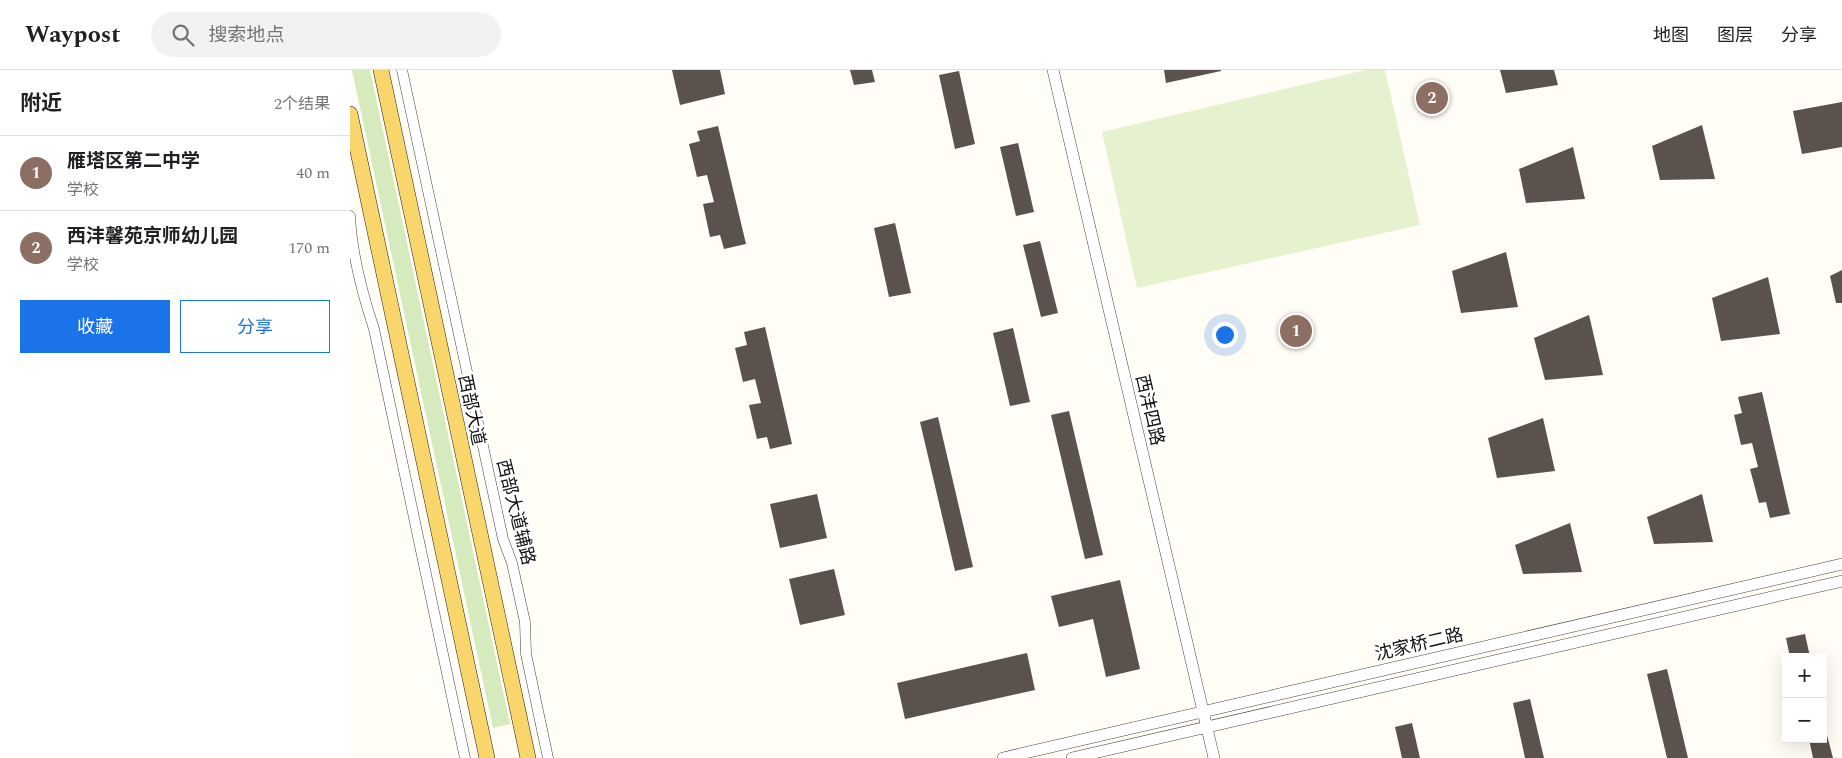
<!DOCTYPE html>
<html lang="zh">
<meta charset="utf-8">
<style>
:root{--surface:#fff;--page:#f2f2f2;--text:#202124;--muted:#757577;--line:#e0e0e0;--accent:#1a73e8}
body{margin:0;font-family:Spectral,"Noto Sans SC",serif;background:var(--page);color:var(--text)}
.controls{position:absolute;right:15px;bottom:15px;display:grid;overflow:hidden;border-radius:0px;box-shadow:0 5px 20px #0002}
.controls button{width:45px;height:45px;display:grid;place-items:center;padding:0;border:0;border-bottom:1px solid var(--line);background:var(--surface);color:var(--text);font:25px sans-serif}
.you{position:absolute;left:874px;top:264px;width:18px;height:18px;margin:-12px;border:4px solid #fff;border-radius:50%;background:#1a73e8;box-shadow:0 0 0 8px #1a73e833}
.badge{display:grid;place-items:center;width:32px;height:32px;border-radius:50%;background:var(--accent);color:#fff;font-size:16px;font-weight:700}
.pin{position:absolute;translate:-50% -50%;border:2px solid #fff;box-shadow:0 1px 5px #0006}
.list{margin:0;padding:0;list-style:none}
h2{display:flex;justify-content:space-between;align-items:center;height:65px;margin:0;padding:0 20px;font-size:21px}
h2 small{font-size:16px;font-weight:400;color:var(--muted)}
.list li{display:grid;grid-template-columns:32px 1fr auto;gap:15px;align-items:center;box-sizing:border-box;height:75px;padding:0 20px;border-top:1px solid var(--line)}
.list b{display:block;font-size:19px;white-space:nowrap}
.list p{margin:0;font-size:16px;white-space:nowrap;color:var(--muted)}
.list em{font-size:16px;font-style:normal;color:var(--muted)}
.actions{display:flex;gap:10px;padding:15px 20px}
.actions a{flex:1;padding:11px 0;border:1px solid var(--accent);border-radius:0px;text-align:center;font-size:18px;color:var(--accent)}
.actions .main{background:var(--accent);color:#fff}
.icon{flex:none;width:28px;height:28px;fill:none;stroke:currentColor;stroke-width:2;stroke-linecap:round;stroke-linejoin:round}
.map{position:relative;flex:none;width:1492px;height:688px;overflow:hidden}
header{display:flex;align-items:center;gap:30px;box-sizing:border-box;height:70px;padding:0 25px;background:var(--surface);border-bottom:1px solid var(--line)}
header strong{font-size:24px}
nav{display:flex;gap:28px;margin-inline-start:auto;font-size:18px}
.search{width:350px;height:45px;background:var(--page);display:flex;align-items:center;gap:12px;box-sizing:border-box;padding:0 18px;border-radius:28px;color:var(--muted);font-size:19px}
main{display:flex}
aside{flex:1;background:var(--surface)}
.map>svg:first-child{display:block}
</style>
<header>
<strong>Waypost</strong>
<div class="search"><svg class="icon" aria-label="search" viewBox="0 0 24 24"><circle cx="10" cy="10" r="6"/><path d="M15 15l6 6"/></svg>搜索地点</div>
<nav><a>地图</a><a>图层</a><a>分享</a></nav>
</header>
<main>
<aside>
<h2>附近<small>2个结果</small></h2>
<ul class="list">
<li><span class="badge" style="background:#8d6e63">1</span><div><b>雁塔区第二中学</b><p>学校</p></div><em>40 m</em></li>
<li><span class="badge" style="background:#8d6e63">2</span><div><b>西沣馨苑京师幼儿园</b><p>学校</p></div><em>170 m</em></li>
</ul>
<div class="actions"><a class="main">收藏</a><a>分享</a></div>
</aside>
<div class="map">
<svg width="1492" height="688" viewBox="0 0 1492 688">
<rect width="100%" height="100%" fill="#fffdf5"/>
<!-- green -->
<path fill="#d5ebbd" d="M2,0H20L160,654L143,658Z"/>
<!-- pitch -->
<path fill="#e6f2cf" d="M1015,0H1035L1070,155L787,218L752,62Z"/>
<!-- building -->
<path fill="#5a524d" d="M322,0H370L375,24L330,35Z
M500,0H522L525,12L504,15Z
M814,0H871V1L816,13Z
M1150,0H1204L1208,15L1156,23Z
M609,1L625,74L605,79L589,5Z
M1492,32V77L1452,84L1443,41Z
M1352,55L1365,109L1310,110L1302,76Z
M368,56L396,174L374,179L370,165L360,167L353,134L364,132L357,105L347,107L339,74L350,71L347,61Z
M668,73L684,142L666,146L650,77Z
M1223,77L1235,129L1176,133L1169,99Z
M545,153L561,223L539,227L524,158Z
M690,171L708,243L691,247L673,175Z
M1156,182L1168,237L1111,243L1102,201Z
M1492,200V233H1486L1480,206Z
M1418,207L1430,264L1371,271L1362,228Z
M1239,245L1253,305L1195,310L1184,268Z
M415,257L442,374L420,379L417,367L407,369L399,335L411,333L405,309L393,312L385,278L397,275L394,262Z
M663,258L680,332L660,336L643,263Z
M1412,322L1440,444L1420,448L1416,432L1409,433L1400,399L1408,397L1402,373L1391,375L1384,345L1392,343L1388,327Z
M719,341L753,485L735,489L701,345Z
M588,347L623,497L605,501L570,352Z
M1193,348L1205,401L1147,408L1138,368Z
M467,424L477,468L430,478L420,434Z
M1352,424L1363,472L1304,474L1297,447Z
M1220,453L1232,502L1173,504L1165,475Z
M484,499L495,545L450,555L439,509Z
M770,510L790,599L756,607L743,549L709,557L701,526Z
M1455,564L1460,587H1440L1436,568Z
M677,583L685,620L555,649L547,613Z
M1317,599L1338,688H1317L1297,604Z
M1180,629L1194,688H1175L1163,633Z
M1473,650L1483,688H1463L1459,669H1473Z
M1062,653L1070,688H1052L1045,657Z"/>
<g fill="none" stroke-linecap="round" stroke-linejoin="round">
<defs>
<path id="minor" d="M52,0L153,469L162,493L175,552L176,584L198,688
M0,146C2,185 12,223 24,259L115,688"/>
<path id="tertiary" d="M703,0L864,688
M653,688L1492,494
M722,688L1492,511"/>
<path id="primary" d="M31,0L178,688
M0,44L137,688"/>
</defs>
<!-- minor casing -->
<use href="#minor" stroke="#444" stroke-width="11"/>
<!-- tertiary casing -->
<use href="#tertiary" stroke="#444" stroke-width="12"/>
<!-- primary casing -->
<use href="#primary" stroke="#222" stroke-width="16"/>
<!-- minor -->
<use href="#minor" stroke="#fff" stroke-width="10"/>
<!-- tertiary -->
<use href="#tertiary" stroke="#fff" stroke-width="11"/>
<!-- primary -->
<use href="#primary" stroke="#f9d66b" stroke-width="15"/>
</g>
<g text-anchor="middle" stroke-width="5" stroke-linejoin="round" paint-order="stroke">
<!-- street labels -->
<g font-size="18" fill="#111" stroke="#fff">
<text transform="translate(122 340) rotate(78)" y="6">西部大道</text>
<text transform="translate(800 340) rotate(77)" y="6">西沣四路</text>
<text transform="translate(166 442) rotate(76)" y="6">西部大道辅路</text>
<text transform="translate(1069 574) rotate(-13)" y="6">沈家桥二路</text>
</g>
</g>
</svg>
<div class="controls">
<button>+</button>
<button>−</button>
</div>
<div class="you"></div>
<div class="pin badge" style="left:946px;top:261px;background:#8d6e63">1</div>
<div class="pin badge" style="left:1082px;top:28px;background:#8d6e63">2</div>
</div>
</main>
